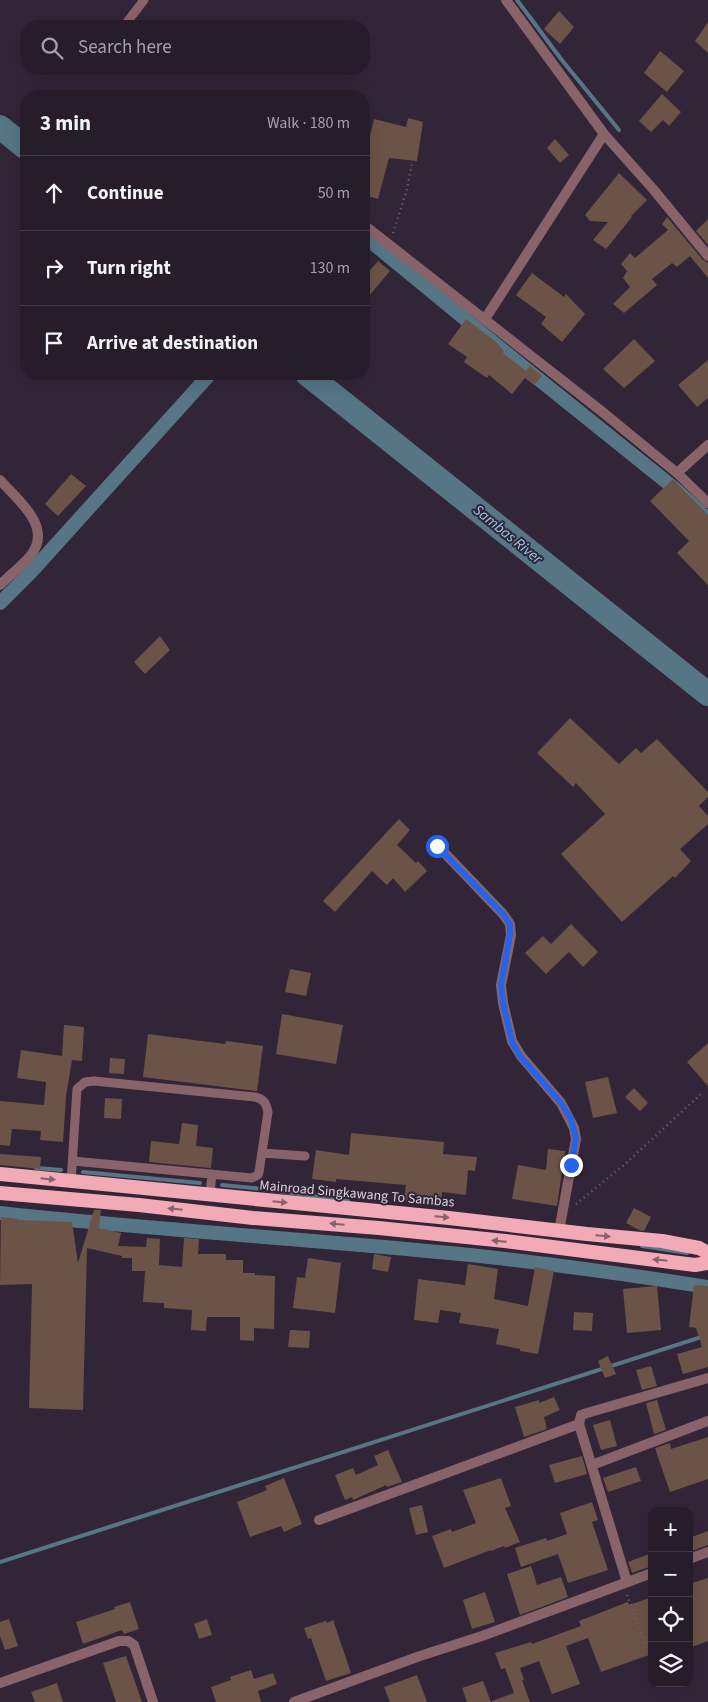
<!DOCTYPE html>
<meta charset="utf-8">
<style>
:root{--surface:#261c2a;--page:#2e2532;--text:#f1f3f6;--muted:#a4a1a8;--line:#423a47}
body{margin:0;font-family:"Source Sans 3",sans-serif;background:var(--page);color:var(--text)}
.controls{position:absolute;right:15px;bottom:15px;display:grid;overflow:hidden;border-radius:10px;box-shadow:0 5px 20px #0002}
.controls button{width:45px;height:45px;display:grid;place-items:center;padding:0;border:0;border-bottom:1px solid var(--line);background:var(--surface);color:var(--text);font:25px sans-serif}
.stop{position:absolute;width:15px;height:15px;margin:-11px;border:4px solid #2563eb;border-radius:50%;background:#fff}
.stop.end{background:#2563eb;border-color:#fff;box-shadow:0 1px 5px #0008}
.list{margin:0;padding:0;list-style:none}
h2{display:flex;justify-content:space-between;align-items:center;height:65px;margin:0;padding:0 20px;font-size:21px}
h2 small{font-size:16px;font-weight:400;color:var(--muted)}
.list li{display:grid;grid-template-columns:32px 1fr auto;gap:15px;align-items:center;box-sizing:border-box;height:75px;padding:0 20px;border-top:1px solid var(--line)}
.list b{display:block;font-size:19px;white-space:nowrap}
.list em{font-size:16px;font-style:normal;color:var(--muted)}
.icon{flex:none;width:28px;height:28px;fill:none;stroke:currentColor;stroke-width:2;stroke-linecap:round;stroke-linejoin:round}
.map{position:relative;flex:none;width:708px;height:1702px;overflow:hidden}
.search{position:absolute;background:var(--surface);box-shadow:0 5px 20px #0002;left:20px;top:20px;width:350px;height:55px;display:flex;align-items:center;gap:12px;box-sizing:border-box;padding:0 18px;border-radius:20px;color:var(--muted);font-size:19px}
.panel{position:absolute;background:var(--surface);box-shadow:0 5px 20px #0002;left:20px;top:90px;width:350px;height:290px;border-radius:20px}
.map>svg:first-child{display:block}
</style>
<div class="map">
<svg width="708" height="1702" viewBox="0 0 708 1702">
<rect width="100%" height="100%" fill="#322538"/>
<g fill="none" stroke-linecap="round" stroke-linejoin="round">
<!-- stream -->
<path stroke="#567686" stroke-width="4" d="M517,0L561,59L619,130
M36,1168L61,1170
M83,1172L200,1183
M222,1185L263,1189L348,1201
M642,1246L687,1253
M0,1562L708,1335"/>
<!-- canal -->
<path stroke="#567686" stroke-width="14" d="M364,236L521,365L674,488L708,519
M0,603L32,571L210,374
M0,1213C146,1229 292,1238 438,1252C528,1260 618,1273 708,1287"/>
<!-- river -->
<path stroke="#567686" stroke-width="24" d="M0,127L26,148
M307,374L708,694"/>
</g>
<!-- building -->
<path fill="#6c5347" d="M559,11L574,27L560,44L544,29Z
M708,22V53L695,41Z
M660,51L684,71L667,92L644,73Z
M662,94L681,112L669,126L663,120L651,132L639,121Z
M408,118L423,122L417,161L389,158L378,199L364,195V161L374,119L406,127Z
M555,139L569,155L560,163L547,148Z
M619,173L647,200L631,216L632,217L606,249L593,240L608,222L590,221L585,215Z
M667,217L703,260L708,263V278L690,256L677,267L672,263L652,279L657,285L624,313L613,304L630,287L623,278L627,271L621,264L630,253L635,258L668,230L662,224Z
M708,219V245L696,231Z
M378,261L390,271L364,302V277Z
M532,273L564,297L566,294L585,314L562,342L541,324L546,317L516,295Z
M466,319L495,341L504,351L503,353L526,371L530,366L542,376L534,385L525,378L512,394L489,375L487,378L464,362L467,357L448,344Z
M634,339L655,361L624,388L603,369Z
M708,360V398L697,407L678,385Z
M71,474L86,486L58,516L45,504Z
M673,479L708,515V585L677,553L689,541L650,501Z
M160,636L170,650L145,674L134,662Z
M570,718L619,764L636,748L641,753L657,739L708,792V797L699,806L708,816V824L680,849L691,861L675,878L673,876L622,922L561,854L605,814L576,783L573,787L537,753Z
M399,819L410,830L397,845L416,863L418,861L427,871L405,892L393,878L387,885L372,871L335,912L323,901Z
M571,924L598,952L583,967L569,952L546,974L525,953L543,936L551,944Z
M290,969L311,973L306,996L285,992Z
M282,1014L343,1025L336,1064L276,1054Z
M64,1025L84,1027L82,1061L72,1060L66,1096L63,1142L40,1140L41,1131L12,1129L10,1146L0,1145V1101L44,1105L46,1082L17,1078L21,1050L62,1056Z
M148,1034L225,1044L226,1041L263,1046L257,1091L143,1077Z
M708,1043V1086L687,1062Z
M110,1058L125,1059L124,1074L109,1073Z
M608,1077L617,1113L593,1118L585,1082Z
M634,1088L648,1103L640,1111L625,1097Z
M105,1098L122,1099L121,1119L104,1118Z
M182,1123L198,1125L196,1146L213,1148L211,1168L149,1162L151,1141L179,1144Z
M351,1133L444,1142L443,1154L477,1157L475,1171L468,1170L466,1195L442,1192L441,1205L404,1201L406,1185L336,1179V1182L312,1179L316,1150L349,1155Z
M548,1149L565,1151L557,1206L512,1199L518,1165L546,1170Z
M0,1154L41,1157L40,1169L0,1165Z
M634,1208L651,1217L644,1231L639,1230L626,1223Z
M94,1210H101L99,1228L121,1233L118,1246L146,1247L147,1238L160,1239L159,1265L182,1267L184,1238L199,1239L198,1254H226V1260H243V1273H255V1275L275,1276L274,1329L254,1328V1341L240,1340V1317H207L206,1331L191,1330L192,1310L164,1308V1303L143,1302L145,1271H132V1258H122V1256L87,1248L83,1410L29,1408L32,1284L0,1285L1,1217L19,1219L18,1220L72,1222L78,1263Z
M374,1254L391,1257L388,1272L372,1269Z
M308,1258L341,1263L335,1313L293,1308L297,1277L305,1278Z
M468,1264L498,1269L494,1299L528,1306L535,1267L554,1271L538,1354L520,1351V1349L496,1344L499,1329L459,1323L461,1313L440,1310L438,1323L414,1320L418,1279L465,1285Z
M694,1285L708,1286V1367L683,1374L677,1354L702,1347L696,1328L689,1327Z
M657,1286L661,1330L627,1333L623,1289Z
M574,1312L593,1313L592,1331L573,1330Z
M290,1330L310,1331L309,1348L288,1347Z
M608,1356L616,1374L605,1378L598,1361Z
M651,1366L657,1386L642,1390L636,1370Z
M554,1397L560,1410L544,1417L547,1429L524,1437L515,1407L539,1400V1403Z
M657,1400L666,1430L654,1434L646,1403Z
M610,1420L617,1446L601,1450L593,1425Z
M708,1437V1479L670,1492L655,1448L670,1443L671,1449Z
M388,1450L402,1482L387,1487L386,1485L353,1500L352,1497L345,1500L335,1475L353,1468L356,1475L378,1465L374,1456Z
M582,1456L587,1474L555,1483L549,1465Z
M636,1467L641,1481L608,1492L603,1478Z
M284,1478L302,1524L284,1532L281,1526L250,1537L237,1502L267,1490L265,1486Z
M501,1478L511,1506L505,1508L520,1542L505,1548L504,1546L491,1551V1550L444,1568L432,1536L451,1529L452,1532L476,1523L463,1490Z
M592,1502L598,1520L592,1522L608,1570L568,1583L558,1554L521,1567L515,1548L546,1538L547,1541L567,1534L560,1513Z
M422,1505L428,1532L416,1535L409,1508Z
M708,1531V1545L689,1552V1538Z
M652,1553V1566L632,1573L628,1562Z
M531,1566L537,1585L561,1577L568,1597L520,1615L507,1574Z
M708,1578V1641L692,1647L689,1639V1584Z
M485,1592L495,1622L472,1629L463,1600Z
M652,1597V1654L601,1672L588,1638L566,1646L580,1684L552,1694L539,1661L520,1668L524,1680H522L530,1702H492V1701L514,1693L505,1668L501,1669L495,1653L531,1642L532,1644L581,1626L579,1621L628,1602L629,1605Z
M130,1602L139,1629L124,1634L122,1630L83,1644L76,1622L115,1609L114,1607Z
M9,1619L18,1646L5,1650L0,1636V1622Z
M207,1619L212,1635L199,1639L194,1624Z
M333,1620L351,1673L326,1681L311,1638L308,1639L304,1628L326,1621L327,1623Z
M126,1656L142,1702H116L103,1663Z
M251,1670L254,1679L273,1673L277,1684L258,1691L261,1702H216L211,1687L231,1680L230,1677Z
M417,1675L427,1702H390L384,1687Z
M483,1681L491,1702H467L462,1688Z
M57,1683L63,1702H35L31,1692Z"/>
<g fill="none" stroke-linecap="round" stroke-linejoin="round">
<!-- path -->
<path stroke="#6f6475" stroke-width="2.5" stroke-dasharray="1 4" stroke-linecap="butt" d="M393,233L407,189L412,163
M576,1204L624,1165L701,1094
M627,1595L647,1649"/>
<!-- service -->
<path stroke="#88646a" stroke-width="9" d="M124,26L144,0
M262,1153L305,1156
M71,1182L77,1089L85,1082L94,1081L255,1097C264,1099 266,1103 268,1112L259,1172L258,1175L252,1178L73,1161
M210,1194L212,1174"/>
<!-- minor -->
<path stroke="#88646a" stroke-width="10" d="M604,134L653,189L708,256
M364,225L600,410L677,473L708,503
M485,319L604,134L506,0
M677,473L708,445
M0,480C18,500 53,527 31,555C22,566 10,575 0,585
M437,845L503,914L510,924L511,935L501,985L503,1003L512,1041L521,1056L561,1103L574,1128L576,1139L559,1231
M592,1465L708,1421
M319,1520L579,1424
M689,1559L708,1552
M627,1582L579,1424L581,1415L587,1413L708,1378
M0,1683L119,1641H128L134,1645L153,1702
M294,1702L420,1656L482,1636L652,1573"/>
<!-- trunk -->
<path stroke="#f2aab6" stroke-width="14" d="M0,1174L449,1218L587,1234L662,1241L699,1248L708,1253
M0,1193L139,1205L253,1218L379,1228L505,1241L695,1265L708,1263"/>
</g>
<!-- one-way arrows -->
<defs><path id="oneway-solid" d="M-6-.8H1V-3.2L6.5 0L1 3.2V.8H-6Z" transform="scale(1.25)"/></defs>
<g fill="#886171">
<use href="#oneway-solid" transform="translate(48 1179) rotate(6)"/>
<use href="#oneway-solid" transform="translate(280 1202) rotate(6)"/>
<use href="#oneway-solid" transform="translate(175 1209) rotate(-174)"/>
<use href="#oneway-solid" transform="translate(442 1217) rotate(5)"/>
<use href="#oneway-solid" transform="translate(337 1224) rotate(-175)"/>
<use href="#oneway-solid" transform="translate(603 1236) rotate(5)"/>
<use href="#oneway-solid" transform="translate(499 1241) rotate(-175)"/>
<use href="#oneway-solid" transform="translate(660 1260) rotate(-174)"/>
</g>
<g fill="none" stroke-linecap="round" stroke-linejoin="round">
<!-- route -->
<path stroke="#2563eb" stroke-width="6" d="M437,846L503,914L510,924V935L501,985L503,1003L512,1042L520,1056L561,1103L571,1119L576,1139L571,1165"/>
</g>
<g text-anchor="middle" stroke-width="4" stroke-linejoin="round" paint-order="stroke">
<!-- street labels -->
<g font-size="14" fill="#dad2de" stroke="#322538">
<text transform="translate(357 1193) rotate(5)" y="5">Mainroad Singkawang To Sambas</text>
</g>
<!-- water labels -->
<g font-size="15" font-style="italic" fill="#92ceec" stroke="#322538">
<text transform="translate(508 534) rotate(39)" y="5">Sambas River</text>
</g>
</g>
</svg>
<div class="controls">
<button>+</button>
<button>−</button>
<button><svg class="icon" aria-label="locate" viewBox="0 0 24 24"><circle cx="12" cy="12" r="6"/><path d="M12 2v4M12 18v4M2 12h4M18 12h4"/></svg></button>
<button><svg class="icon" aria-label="layers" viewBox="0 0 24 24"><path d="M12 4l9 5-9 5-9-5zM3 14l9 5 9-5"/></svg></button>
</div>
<div class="stop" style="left:437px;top:846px"></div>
<div class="stop end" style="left:571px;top:1165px"></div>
<div class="search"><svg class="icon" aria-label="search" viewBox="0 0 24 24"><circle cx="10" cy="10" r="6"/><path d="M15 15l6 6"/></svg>Search here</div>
<section class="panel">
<h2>3 min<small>Walk · 180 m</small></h2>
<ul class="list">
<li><svg class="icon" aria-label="ahead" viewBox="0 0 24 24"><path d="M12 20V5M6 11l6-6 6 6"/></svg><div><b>Continue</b></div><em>50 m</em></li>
<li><svg class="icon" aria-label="right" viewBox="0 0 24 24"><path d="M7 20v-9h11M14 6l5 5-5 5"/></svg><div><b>Turn right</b></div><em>130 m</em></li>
<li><svg class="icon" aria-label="arrive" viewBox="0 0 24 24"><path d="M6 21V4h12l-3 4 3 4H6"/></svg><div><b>Arrive at destination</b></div></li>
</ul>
</section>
</div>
